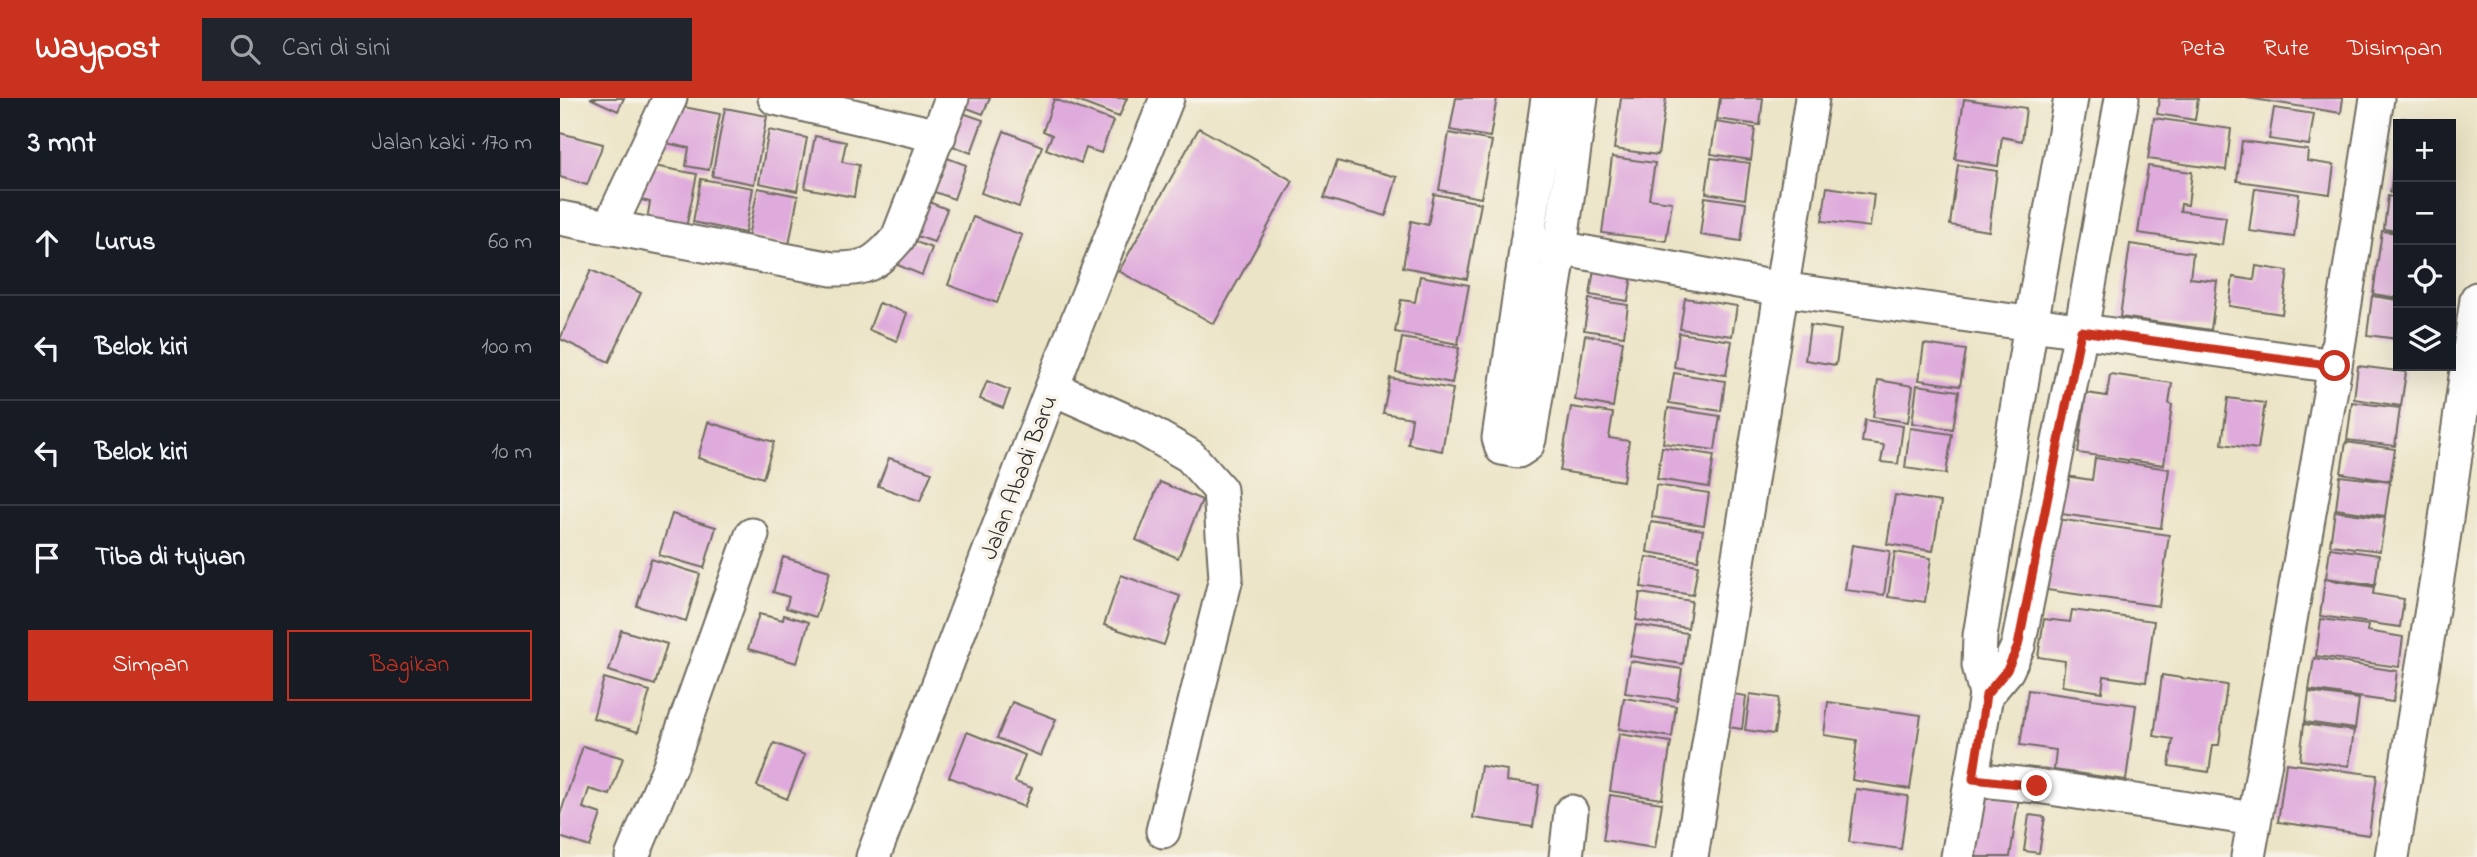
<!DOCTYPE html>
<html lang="id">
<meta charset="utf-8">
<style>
:root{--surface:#171b24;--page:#20242c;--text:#f1f3f6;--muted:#9ea1a6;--line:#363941;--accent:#c8321e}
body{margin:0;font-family:"Indie Flower",sans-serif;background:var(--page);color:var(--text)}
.controls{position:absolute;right:21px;top:21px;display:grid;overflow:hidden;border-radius:0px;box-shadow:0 7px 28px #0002}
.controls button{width:63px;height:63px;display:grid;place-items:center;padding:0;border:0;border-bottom:2px solid var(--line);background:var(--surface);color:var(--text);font:35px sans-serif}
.stop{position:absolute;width:21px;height:21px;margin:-16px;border:5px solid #c8321e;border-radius:50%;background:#fff}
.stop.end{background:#c8321e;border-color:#fff;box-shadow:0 2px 7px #0008}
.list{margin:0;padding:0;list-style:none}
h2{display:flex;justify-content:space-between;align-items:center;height:91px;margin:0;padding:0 28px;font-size:30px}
h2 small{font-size:23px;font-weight:400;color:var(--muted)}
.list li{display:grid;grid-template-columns:46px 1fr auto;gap:21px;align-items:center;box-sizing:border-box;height:105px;padding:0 28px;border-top:2px solid var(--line)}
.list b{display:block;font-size:26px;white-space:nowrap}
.list em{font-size:23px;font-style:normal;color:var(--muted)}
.actions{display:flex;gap:14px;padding:21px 28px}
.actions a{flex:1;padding:16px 0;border:2px solid var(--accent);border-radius:0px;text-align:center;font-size:24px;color:var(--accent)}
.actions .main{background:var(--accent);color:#fff}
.icon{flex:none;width:38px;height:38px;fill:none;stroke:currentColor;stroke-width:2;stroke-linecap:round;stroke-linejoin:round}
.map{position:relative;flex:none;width:1917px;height:759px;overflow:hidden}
header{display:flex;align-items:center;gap:42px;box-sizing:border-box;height:98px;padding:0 35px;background:var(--accent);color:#fff}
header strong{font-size:33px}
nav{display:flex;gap:38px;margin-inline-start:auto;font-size:24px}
.search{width:490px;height:63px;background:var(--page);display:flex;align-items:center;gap:18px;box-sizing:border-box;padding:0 24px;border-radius:0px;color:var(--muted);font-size:26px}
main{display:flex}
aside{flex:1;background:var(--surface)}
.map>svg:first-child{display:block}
</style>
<header>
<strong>Waypost</strong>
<div class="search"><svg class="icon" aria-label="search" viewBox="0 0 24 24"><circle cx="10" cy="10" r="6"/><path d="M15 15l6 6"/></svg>Cari di sini</div>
<nav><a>Peta</a><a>Rute</a><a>Disimpan</a></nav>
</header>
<main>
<aside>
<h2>3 mnt<small>Jalan kaki · 170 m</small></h2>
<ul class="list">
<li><svg class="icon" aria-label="ahead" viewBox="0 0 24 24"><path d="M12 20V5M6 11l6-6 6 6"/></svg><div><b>Lurus</b></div><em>60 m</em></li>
<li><svg class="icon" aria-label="left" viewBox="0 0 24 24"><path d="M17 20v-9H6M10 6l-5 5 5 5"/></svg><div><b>Belok kiri</b></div><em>100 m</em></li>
<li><svg class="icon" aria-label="left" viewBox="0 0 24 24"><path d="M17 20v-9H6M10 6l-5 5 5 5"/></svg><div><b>Belok kiri</b></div><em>10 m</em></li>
<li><svg class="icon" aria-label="arrive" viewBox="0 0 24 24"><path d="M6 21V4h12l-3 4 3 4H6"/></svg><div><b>Tiba di tujuan</b></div></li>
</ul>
<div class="actions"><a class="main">Simpan</a><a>Bagikan</a></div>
</aside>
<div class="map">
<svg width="1917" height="759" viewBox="0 0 1917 759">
<rect width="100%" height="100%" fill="#f7f3e8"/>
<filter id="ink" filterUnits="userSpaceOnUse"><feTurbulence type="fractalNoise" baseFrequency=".0143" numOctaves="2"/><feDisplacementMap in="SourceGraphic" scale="14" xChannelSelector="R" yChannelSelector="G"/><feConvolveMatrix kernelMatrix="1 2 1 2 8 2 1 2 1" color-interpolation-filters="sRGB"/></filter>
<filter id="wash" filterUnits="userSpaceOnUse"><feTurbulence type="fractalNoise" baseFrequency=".00686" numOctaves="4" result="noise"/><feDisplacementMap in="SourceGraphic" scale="28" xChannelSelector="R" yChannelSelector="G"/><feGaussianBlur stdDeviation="1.57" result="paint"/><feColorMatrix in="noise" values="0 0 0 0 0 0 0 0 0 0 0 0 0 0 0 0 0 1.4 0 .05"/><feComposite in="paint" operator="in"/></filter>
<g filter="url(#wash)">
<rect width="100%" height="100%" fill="#ece4c6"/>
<g id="blocks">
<!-- building -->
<path fill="#dfaadc" d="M30,0H64L58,13Z
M398,0H430L423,16L396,6Z
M509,0H567L559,19Z
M896,0H937L930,39L890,32Z
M1061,0H1106L1098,57L1054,51Z
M1160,0H1203L1200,27L1157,21Z
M1599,0H1638L1635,22L1597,16Z
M1687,0H1783L1781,15Z
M494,1L553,23L541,55L526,50L521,65L486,51L492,37L483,33Z
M1404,1L1466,10L1462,43L1442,39L1438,68L1395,61Z
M113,7L160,16L149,72L126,68L129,50L106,45Z
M165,10L207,18L194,86L152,78Z
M1714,10L1754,16L1749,47L1709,41Z
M394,12L423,22L411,55L382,44Z
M1594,20L1671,31L1666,72L1588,61Z
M1842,20L1872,25V26H1841Z
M1156,24L1195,30L1191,62L1151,56Z
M639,30L733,83L654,226L559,173Z
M209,32L247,40L237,93L199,85Z
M444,33L482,48L459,109L421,95Z
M0,35L43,46L27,87L0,79Z
M889,35L932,43L921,100L879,92Z
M255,38L286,44L282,64L299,67L294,99L245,90Z
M1682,43L1748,52L1747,63L1774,67L1770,96L1677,83Z
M1835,57H1838V96L1830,95Z
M382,58L406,67L394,101L369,92Z
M1052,59L1095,65L1089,101L1112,104L1106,143L1042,135Z
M1151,60L1190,65L1185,101L1146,95Z
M777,63L837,79L826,118L764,100Z
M83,66L137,76L126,130L87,122L90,104L77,101Z
M1398,67L1437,73L1429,133L1390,127Z
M1588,68L1632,74L1628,107L1621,106L1620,113L1666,119L1662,147L1578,135Z
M141,81L193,90L185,135L133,124Z
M1267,89L1314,96L1310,129L1262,123Z
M198,90L238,98L229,147L188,139Z
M1695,90L1739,96L1734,139L1689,133Z
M874,96L921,105L907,181L843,169L851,123L868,127Z
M1828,98L1838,100V133L1824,131Z
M1145,99L1186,105L1181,143L1140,137Z
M361,101L387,111L374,144L348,135Z
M413,119L462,137L437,205L388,187Z
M1822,133L1838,135V200L1813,196Z
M345,140L372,150L362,177L335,166Z
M1570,146L1633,155L1630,180L1657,183L1651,232L1560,219Z
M1696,168L1728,173L1722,216L1669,208L1673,179L1694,182Z
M1034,171L1072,177L1068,203L1030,197Z
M31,172L81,195L49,264L0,241Z
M860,178L909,187L898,246L835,234L841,202L855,204Z
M1812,198L1838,202V241L1807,237Z
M1125,200L1177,208L1172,238L1120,231Z
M1029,201L1068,207L1064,238L1024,232Z
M319,205L347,215L337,243L309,232Z
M1250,227L1281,232L1276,267L1245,262Z
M1119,235L1172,243L1166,277L1114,269Z
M1025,237L1063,243L1053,309L1015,302Z
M842,240L899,250L892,285L836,274Z
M1364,246L1406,252L1400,288L1359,282Z
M1798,268L1846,274L1841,308L1794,301Z
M1114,275L1165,283L1161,313L1109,305Z
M1550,276L1612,285L1609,306L1612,307L1604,367L1518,355L1526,295L1547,298Z
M830,280L893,291L882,353L848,346L852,320L823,315Z
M1318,282L1353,288L1348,324L1313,319Z
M427,283L450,292L443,310L420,301Z
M1357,287L1399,293L1393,331L1352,325Z
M1668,300L1705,305L1698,351L1662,346Z
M1792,304L1840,310L1835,348L1787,342Z
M1011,309L1053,315L1049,340L1069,343L1063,383L1000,373Z
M1108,310L1160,318L1155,352L1103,345Z
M1305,322L1343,328L1338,366L1321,364L1324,347L1302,344Z
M148,324L214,344L203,380L138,360Z
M1350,330L1392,336L1386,376L1345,370Z
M1786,344L1835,351L1830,383L1781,375Z
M1102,349L1154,357L1149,389L1097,381Z
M329,360L372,374L360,403L318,388Z
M1535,360L1609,371L1601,430L1494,415L1499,377L1532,382Z
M1780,378L1830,384L1825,418L1776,411Z
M600,384L642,402L618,460L576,442Z
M1096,387L1149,395L1144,427L1092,419Z
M1335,397L1381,404L1373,453L1327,446Z
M1775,413L1825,420L1820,453L1770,447Z
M112,416L156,429L144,470L99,457Z
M1497,421L1609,437L1599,508L1487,492Z
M1091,424L1143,432L1138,462L1087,454Z
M1292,447L1330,453L1324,497L1285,492Z
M1770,450L1819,457L1815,487L1766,480Z
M1335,454L1371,460L1365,504L1328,499Z
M223,459L270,473L256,519L226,510L229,499L213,494Z
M1086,459L1138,467L1133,497L1081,489Z
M91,461L140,476L126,523L77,508Z
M561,477L620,498L604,547L544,527Z
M1765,481L1814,489L1813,496L1844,501L1840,529L1760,518Z
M1080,495L1132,503L1128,530L1076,522Z
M1512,512L1594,523L1586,584L1544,578L1542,594L1502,588L1505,563L1478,559L1484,521L1510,524Z
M199,516L223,522L224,517L249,524L237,565L188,551Z
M1761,521L1808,527L1807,533L1843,539L1839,569L1756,558Z
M1076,527L1127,535L1123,566L1070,558Z
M61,532L107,546L95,587L49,573Z
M1754,560L1837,573L1833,604L1749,592Z
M1070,563L1122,571L1117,602L1065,595Z
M1602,577L1667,587L1659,647H1653L1649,674L1609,668L1613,641L1594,638Z
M44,580L90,593L78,634L33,620Z
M1468,592L1576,607L1566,682L1494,672L1496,652L1460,647Z
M1749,594L1799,601L1795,631L1745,624Z
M1166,595L1186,598L1182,631L1161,628Z
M1190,596L1219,600L1214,636L1185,632Z
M1064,600L1116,608L1112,639L1059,631Z
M452,604L496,621L481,658L437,640Z
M1268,604L1361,617L1350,691L1292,682L1297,642L1264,637Z
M1744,626L1794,633L1789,668L1740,662Z
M407,634L465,657L455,684L472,690L464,709L389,679Z
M1059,636L1111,644L1102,701L1050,693Z
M214,645L245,657L227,701L197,688Z
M23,648L63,660L50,697L29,691L23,710L41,716L30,749L0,739V717Z
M1726,665L1817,677L1809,737L1718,724Z
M921,668L947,672L946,683L979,687L973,729L913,720Z
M1296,691L1348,698L1341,751L1289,744Z
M1416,693L1459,699L1450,759H1406Z
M1050,697L1102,705L1095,750L1043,742Z
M1469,717L1485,719L1479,755L1464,753Z"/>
</g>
</g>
<g filter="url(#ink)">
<use href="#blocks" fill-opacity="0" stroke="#6f6c61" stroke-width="2"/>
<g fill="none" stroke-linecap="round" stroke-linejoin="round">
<defs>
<path id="minor" d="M215,0L379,38
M988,0L939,340L942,350L958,353L967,347L969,341L1000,151L1021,0
M0,120L272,171C306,172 316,166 338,140L392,0
M49,130L110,0
M967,144L1221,191L1775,268
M492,290L580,329L630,358L660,392L666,480L603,733
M1426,597L1447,572L1458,548L1521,233L1562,0
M1414,681L1477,688L1694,721
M72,759L111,665L192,437
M313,759L516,227L607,0
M1006,759L1011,714
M1131,759L1252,0
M1398,759L1426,597L1419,567L1420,538L1471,226L1511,0
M1688,759L1775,268L1817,0
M1832,759L1882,449L1917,201"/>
</defs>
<!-- minor casing -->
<use href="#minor" stroke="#6f6c61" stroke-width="37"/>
<!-- minor -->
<use href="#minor" stroke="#fff" stroke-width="33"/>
</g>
</g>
<g fill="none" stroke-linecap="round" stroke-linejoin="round" filter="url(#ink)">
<!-- route -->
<path stroke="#c8321e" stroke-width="9" d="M1477,688L1413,681L1426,597L1447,572L1458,548L1521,233L1775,268"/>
</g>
<g text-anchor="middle" stroke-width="7" stroke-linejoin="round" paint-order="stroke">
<!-- street labels -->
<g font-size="24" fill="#2b2b2b" stroke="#f7f3e8">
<text transform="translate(458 379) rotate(-69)" y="8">Jalan Abadi Baru</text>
</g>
</g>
</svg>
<div class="controls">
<button>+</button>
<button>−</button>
<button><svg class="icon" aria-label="locate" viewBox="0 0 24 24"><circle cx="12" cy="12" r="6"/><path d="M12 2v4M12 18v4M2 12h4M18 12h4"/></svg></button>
<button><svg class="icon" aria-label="layers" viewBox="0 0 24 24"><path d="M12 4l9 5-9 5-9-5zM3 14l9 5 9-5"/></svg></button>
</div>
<div class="stop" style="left:1775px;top:268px"></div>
<div class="stop end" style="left:1477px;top:688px"></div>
</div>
</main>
